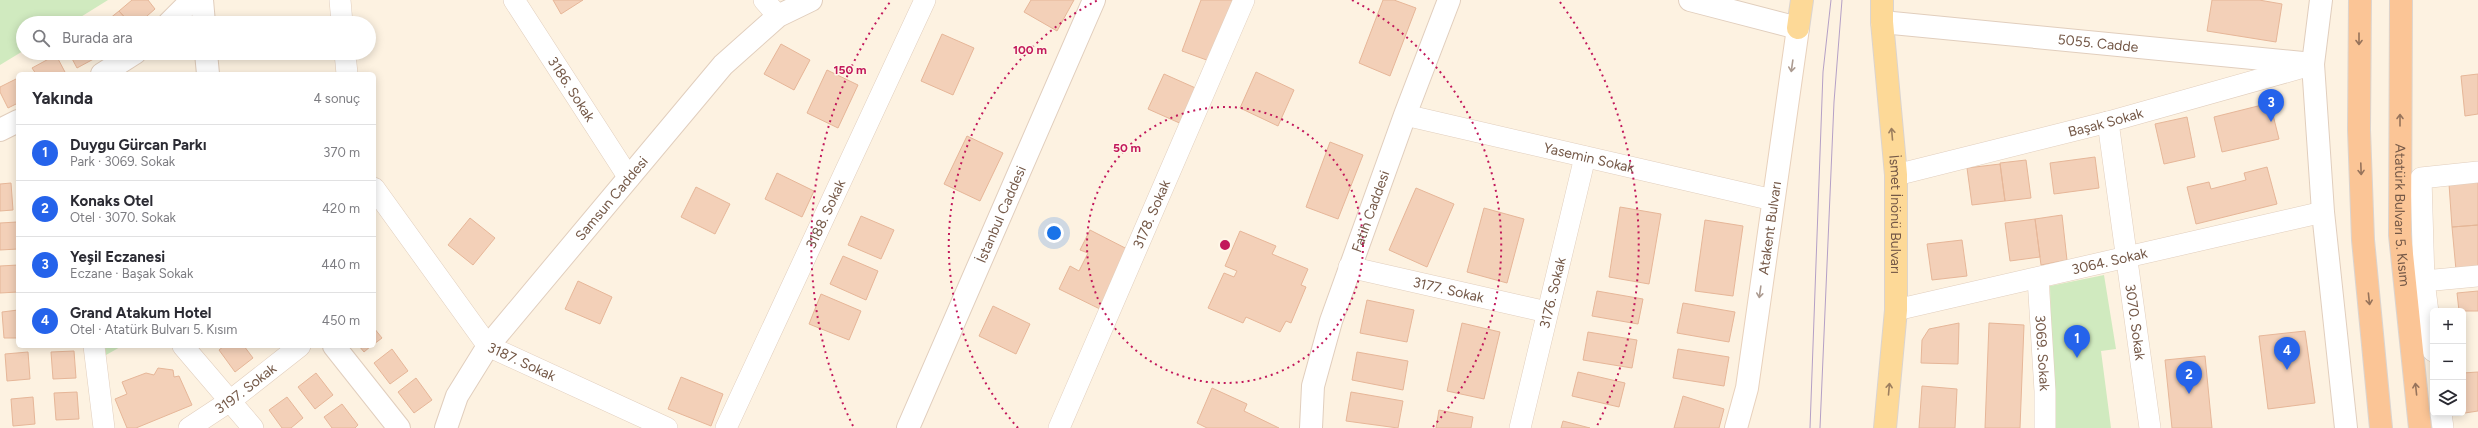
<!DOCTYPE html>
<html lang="tr">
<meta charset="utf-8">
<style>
:root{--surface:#fff;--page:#f2f2f3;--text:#2b2b33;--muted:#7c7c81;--line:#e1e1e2;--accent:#2563eb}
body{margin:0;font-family:Figtree,sans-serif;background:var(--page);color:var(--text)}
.controls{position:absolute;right:12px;bottom:12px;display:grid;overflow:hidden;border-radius:6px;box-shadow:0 2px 10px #0003}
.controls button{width:36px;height:36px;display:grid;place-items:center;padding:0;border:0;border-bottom:1px solid var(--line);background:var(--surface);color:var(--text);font:20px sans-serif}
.you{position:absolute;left:1054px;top:233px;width:14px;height:14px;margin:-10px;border:3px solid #fff;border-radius:50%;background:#1a73e8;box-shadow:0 0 0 6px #1a73e833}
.badge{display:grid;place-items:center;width:26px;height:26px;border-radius:50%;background:var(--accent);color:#fff;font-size:13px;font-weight:700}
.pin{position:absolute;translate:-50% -33px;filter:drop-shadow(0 1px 2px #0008)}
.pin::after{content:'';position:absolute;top:21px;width:14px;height:12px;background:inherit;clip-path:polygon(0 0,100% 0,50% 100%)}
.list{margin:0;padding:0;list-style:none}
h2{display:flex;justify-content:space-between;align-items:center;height:52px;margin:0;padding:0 16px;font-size:17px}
h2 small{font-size:13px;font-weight:400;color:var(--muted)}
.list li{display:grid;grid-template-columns:26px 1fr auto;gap:12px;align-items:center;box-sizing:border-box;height:56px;padding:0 16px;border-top:1px solid var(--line)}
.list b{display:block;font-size:15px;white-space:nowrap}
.list p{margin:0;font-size:13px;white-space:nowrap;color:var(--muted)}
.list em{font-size:13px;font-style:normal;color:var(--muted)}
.icon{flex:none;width:22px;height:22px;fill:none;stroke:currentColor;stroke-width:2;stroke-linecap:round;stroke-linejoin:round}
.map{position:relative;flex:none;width:2478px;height:428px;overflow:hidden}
.search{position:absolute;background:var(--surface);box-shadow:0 2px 10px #0003;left:16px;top:16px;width:360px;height:44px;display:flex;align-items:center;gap:10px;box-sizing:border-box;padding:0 14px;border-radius:22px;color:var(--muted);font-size:15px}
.panel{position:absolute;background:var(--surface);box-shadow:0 2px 10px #0003;left:16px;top:72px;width:360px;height:276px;border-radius:6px}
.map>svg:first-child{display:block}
</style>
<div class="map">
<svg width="2478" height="428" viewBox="0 0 2478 428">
<rect width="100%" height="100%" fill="#fdf2e1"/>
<!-- green -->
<path fill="#d0eabf" d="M0,0H108L71,23H23V51L0,65Z
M2104,275L2116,349L2101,351L2111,428H2053L2050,286Z
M105,346H122L106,355Z"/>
<!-- building -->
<path fill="#f3d0b8" stroke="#e6b698" d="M132,0H148L155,9L139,23H130L119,11Z
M553,0H583L561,14Z
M1031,0H1074L1057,31L1024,12Z
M1201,0H1236L1212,62L1182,51Z
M1383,0H1394L1416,8L1390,76L1359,63Z
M2212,0H2259L2282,4L2276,42L2207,31Z
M119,11L130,23H104Z
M942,34L974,48L953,95L921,81Z
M781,44L810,60L794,90L764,74Z
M69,53H100L101,55L77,68Z
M56,55L66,74H36L32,68Z
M827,70L858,85L838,128L807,113Z
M1256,72L1294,90L1278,126L1240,108Z
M1164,74L1200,90L1184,125L1148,109Z
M2478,74V114L2465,116L2461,76Z
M18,78V103L8,108L0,92V87Z
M2270,103L2279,139L2222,152L2214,117Z
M2187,117L2195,157L2164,164L2155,124Z
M967,136L1003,153L980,201L944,184Z
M1330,142L1363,155L1338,219L1306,207Z
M2095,157L2099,188L2054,194L2050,163Z
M2026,160L2031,198L2005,201L2000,163Z
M2000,164L2005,201L1972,205L1967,168Z
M2267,167L2277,204L2196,224L2187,187L2209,182L2211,189L2246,180L2244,173Z
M777,173L814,191L802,217L765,199Z
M2478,182V225L2452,227L2449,184Z
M11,183L13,210L0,211V184Z
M696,187L730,204L715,234L681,217Z
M1416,188L1454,204L1427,267L1389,250Z
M1620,207L1661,214L1649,284L1609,277Z
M1484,208L1524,219L1507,283L1467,272Z
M2062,215L2067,260L2041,265L2035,219Z
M861,216L894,230L881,259L848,245Z
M470,218L495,238L473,265L448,245Z
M2035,219L2040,257L2010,261L2005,223Z
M1705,220L1743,226L1733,296L1695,291Z
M17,222L18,249L0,250V223Z
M2478,225V268L2456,270L2452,227Z
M1090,230L1131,251L1102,310L1059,289L1070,266L1079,271L1088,253L1080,250Z
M1240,231L1276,246L1272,254L1308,269L1301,285L1306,287L1291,323L1286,321L1280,332L1246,317L1243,323L1208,308L1224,273L1234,277L1237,271L1225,266Z
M1962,240L1967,276L1932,280L1927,244Z
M843,256L878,271L866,300L830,284Z
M18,265V292L0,293V266Z
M578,281L612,297L600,324L565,309Z
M1597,291L1643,299L1638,324L1592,316Z
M2478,291V311H2459L2457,293Z
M821,294L861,311L849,340L809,324Z
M1367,300L1414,310L1407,342L1360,333Z
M1683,303L1735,312L1729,342L1677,333Z
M993,306L1030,324L1016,354L979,336Z
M18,310V338H4L2,312Z
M1462,323L1500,332L1484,399L1447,391Z
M1959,323L1958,364L1921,363L1922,340L1929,329Z
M1989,323L2024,325L2020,428H1985Z
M374,328L382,338L374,344Z
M2305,331L2315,403L2268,409L2259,336Z
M1588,332L1637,340L1632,368L1583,360Z
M224,346H244L253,358L235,372L219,350Z
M359,346H371L364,352Z
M392,349L408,371L390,384L374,363Z
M1678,349L1729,357L1724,386L1673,378Z
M74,351L76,378L53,379L51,352Z
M28,352L30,379L7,381L5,354Z
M1357,352L1408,361L1403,390L1352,380Z
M2205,356L2212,428H2172L2165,360Z
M158,368L173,370L174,377L179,376L192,405L136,428H127L115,399L127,394L122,382L146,373L154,375Z
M1578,372L1625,383L1619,407L1572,396Z
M2478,372V411L2465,413L2463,373Z
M316,373L333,395L315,409L298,387Z
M681,377L723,394L711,426L668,409Z
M416,378L432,400L414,413L398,392Z
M1922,386L1957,389L1955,428H1919Z
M1212,388L1247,404L1244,411L1279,428H1207L1197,423Z
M77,392L79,419L56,420L54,393Z
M1351,392L1403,401L1398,428L1346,421Z
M1683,396L1724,409L1719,428H1674Z
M33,397L35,424L13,426L11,399Z
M287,397L303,418L291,428H282L269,410Z
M342,404L358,425L355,428H332L324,417Z
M1439,410L1473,417L1471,428H1436Z
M1563,421L1590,428H1561Z"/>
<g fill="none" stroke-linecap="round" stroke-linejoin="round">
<defs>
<g id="minor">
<path d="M340,0L342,23"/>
<path id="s1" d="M514,0L629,178"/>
<path d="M764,0L778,16"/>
<path d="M345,53L347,74"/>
<path id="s2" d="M1405,115L1773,200"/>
<path id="s3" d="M2108,122L2150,428"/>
<path id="s4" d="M1896,175L2108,122L2311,65"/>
<path id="s5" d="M374,188L488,346L667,428"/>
<path id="s6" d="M1349,267L1547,312"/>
<path id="s7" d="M2038,278L2045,391V428"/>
<path d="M2424,281L2478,276"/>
<path id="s8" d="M1896,310L2323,212"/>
<path d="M94,346L104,428"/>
<path d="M183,346L253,428"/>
<path d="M2433,351L2424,281L2421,178L2478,172"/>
<path d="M2441,413L2443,428"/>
<path id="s9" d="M189,428L230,401L300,346"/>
<path id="s10" d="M726,428L925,0"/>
<path id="s11" d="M1059,428L1244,0"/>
<path id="s12" d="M1520,428L1585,157"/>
</g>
<g id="tertiary">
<path d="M202,0L204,23"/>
<path d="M1690,0L1798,28"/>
<path d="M2321,0L2313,64L2323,212L2346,428"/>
<path id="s13" d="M1882,22L2313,64"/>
<path d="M169,23L192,0"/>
<path d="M206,53L208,74"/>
<path d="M102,74L135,53"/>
<path d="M0,130L18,121"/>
<path d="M334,346L399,428"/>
<path id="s14" d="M446,428L457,396L488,346L723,65L778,16L811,0"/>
<path id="s15" d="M908,428L1094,0"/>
<path id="s16" d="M1311,428L1313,386L1331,321L1405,115L1449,0"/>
</g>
<g id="secondary">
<path id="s17" d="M1736,428L1747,388L1798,28"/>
</g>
<g id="primary">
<path id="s18" d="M1882,0V22L1896,175V310L1885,428"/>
<path d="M1798,28L1802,0"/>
</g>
<g id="trunk">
<path d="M2360,0L2359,130L2363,240L2381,428"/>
<path id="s19" d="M2401,0L2400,235L2420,428"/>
</g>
</defs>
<!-- minor casing -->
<use href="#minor" stroke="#e1cebd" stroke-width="22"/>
<!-- tertiary casing -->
<use href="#tertiary" stroke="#e1cebd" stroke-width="24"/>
<!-- secondary casing -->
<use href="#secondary" stroke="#e8d1bc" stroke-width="24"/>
<!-- primary casing -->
<use href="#primary" stroke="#dbd4cf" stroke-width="24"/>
<!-- trunk casing -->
<use href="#trunk" stroke="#dbd4cf" stroke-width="24"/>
<!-- minor -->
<use href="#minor" stroke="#fff" stroke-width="21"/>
<!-- tertiary -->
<use href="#tertiary" stroke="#fff" stroke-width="22"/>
<!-- secondary -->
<use href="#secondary" stroke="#fff" stroke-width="22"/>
<!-- primary -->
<use href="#primary" stroke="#fdd997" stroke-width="22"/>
<!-- trunk -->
<use href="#trunk" stroke="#fbc596" stroke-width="22"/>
<!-- tram -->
<path stroke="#b5a0c6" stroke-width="1" d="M1810,428L1823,72L1831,0
M1820,428L1834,102L1842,0"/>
</g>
<!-- one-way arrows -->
<defs><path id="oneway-shaft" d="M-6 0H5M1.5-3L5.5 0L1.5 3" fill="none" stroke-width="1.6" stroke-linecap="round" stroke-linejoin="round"/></defs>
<g stroke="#96735b">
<use href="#oneway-shaft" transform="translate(2359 39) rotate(90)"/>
<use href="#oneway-shaft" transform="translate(2400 120) rotate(-90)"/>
<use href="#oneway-shaft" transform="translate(2361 169) rotate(88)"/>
<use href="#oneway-shaft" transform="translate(2369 299) rotate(84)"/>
<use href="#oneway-shaft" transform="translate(2416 389) rotate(-96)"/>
</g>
<g stroke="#ac9b91">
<use href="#oneway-shaft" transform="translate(1792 66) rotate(98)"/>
<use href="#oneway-shaft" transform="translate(1760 292) rotate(98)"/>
</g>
<g stroke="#9d7f5f">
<use href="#oneway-shaft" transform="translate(1892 134) rotate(-95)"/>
<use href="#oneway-shaft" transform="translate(1889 389) rotate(-85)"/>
</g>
<!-- distance rings -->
<g fill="none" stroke="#c2185b" stroke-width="2" stroke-dasharray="2 4">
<circle cx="1225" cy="245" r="138"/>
<path d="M1018 428A276 276 0 0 1 1098 0M1352 0A276 276 0 0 1 1432 428"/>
<path d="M853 426A414 414 0 0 1 890 2M1560 2A414 414 0 0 1 1597 426"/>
</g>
<g text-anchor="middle" stroke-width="3" stroke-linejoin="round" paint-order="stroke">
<!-- street labels -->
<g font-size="14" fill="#745847" stroke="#fff6e7">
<text dy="5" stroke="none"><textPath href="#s13" startOffset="217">5055. Cadde</textPath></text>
<text dy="5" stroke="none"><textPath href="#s1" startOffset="106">3186. Sokak</textPath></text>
<text dy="5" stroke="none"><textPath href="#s4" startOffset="216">Başak Sokak</textPath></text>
<text dy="5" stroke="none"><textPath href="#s2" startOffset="189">Yasemin Sokak</textPath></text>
<text dy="5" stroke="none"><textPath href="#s14" startOffset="285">Samsun Caddesi</textPath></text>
<text dy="5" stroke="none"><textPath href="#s16" startOffset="226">Fatih Caddesi</textPath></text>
<text dy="5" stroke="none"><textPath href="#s10" startOffset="236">3188. Sokak</textPath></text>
<text dy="5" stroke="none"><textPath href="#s15" startOffset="233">İstanbul Caddesi</textPath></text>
<text dy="5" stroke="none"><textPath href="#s11" startOffset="233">3178. Sokak</textPath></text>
<text dy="5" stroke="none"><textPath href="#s18" startOffset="215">İsmet İnönü Bulvarı</textPath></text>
<text dy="5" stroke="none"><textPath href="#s19" startOffset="215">Atatürk Bulvarı 5. Kısım</textPath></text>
<text dy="5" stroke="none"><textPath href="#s17" startOffset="203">Atakent Bulvarı</textPath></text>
<text dy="5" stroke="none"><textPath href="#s8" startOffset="219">3064. Sokak</textPath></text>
<text dy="5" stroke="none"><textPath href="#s6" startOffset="102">3177. Sokak</textPath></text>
<text dy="5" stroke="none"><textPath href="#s12" startOffset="139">3176. Sokak</textPath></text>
<text dy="5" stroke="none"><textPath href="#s3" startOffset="202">3070. Sokak</textPath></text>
<text dy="5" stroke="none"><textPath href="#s7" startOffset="75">3069. Sokak</textPath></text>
<text dy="5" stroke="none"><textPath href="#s5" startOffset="232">3187. Sokak</textPath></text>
<text dy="5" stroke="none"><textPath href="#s9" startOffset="69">3197. Sokak</textPath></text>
</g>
</g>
<circle cx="1225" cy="245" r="6" fill="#c2185b" stroke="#fff6e7" stroke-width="2"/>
<g font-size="12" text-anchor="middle" font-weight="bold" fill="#c2185b" stroke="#fff6e7" stroke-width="3" stroke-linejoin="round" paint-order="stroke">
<text x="1030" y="54">100 m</text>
<text x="850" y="74">150 m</text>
<text x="1127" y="152">50 m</text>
</g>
</svg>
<div class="controls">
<button>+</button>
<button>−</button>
<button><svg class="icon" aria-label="layers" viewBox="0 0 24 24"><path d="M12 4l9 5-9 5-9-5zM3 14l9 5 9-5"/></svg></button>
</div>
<div class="you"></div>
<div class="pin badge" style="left:2077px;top:358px">1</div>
<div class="pin badge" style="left:2189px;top:394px">2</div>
<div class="pin badge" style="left:2271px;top:122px">3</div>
<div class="pin badge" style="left:2287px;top:370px">4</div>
<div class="search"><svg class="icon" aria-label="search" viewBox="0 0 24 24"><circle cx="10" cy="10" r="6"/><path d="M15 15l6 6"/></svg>Burada ara</div>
<section class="panel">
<h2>Yakında<small>4 sonuç</small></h2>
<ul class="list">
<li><span class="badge">1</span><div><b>Duygu Gürcan Parkı</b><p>Park · 3069. Sokak</p></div><em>370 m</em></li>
<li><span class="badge">2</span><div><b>Konaks Otel</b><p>Otel · 3070. Sokak</p></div><em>420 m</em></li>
<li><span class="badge">3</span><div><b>Yeşil Eczanesi</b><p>Eczane · Başak Sokak</p></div><em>440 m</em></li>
<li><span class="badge">4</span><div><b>Grand Atakum Hotel</b><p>Otel · Atatürk Bulvarı 5. Kısım</p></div><em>450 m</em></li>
</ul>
</section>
</div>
